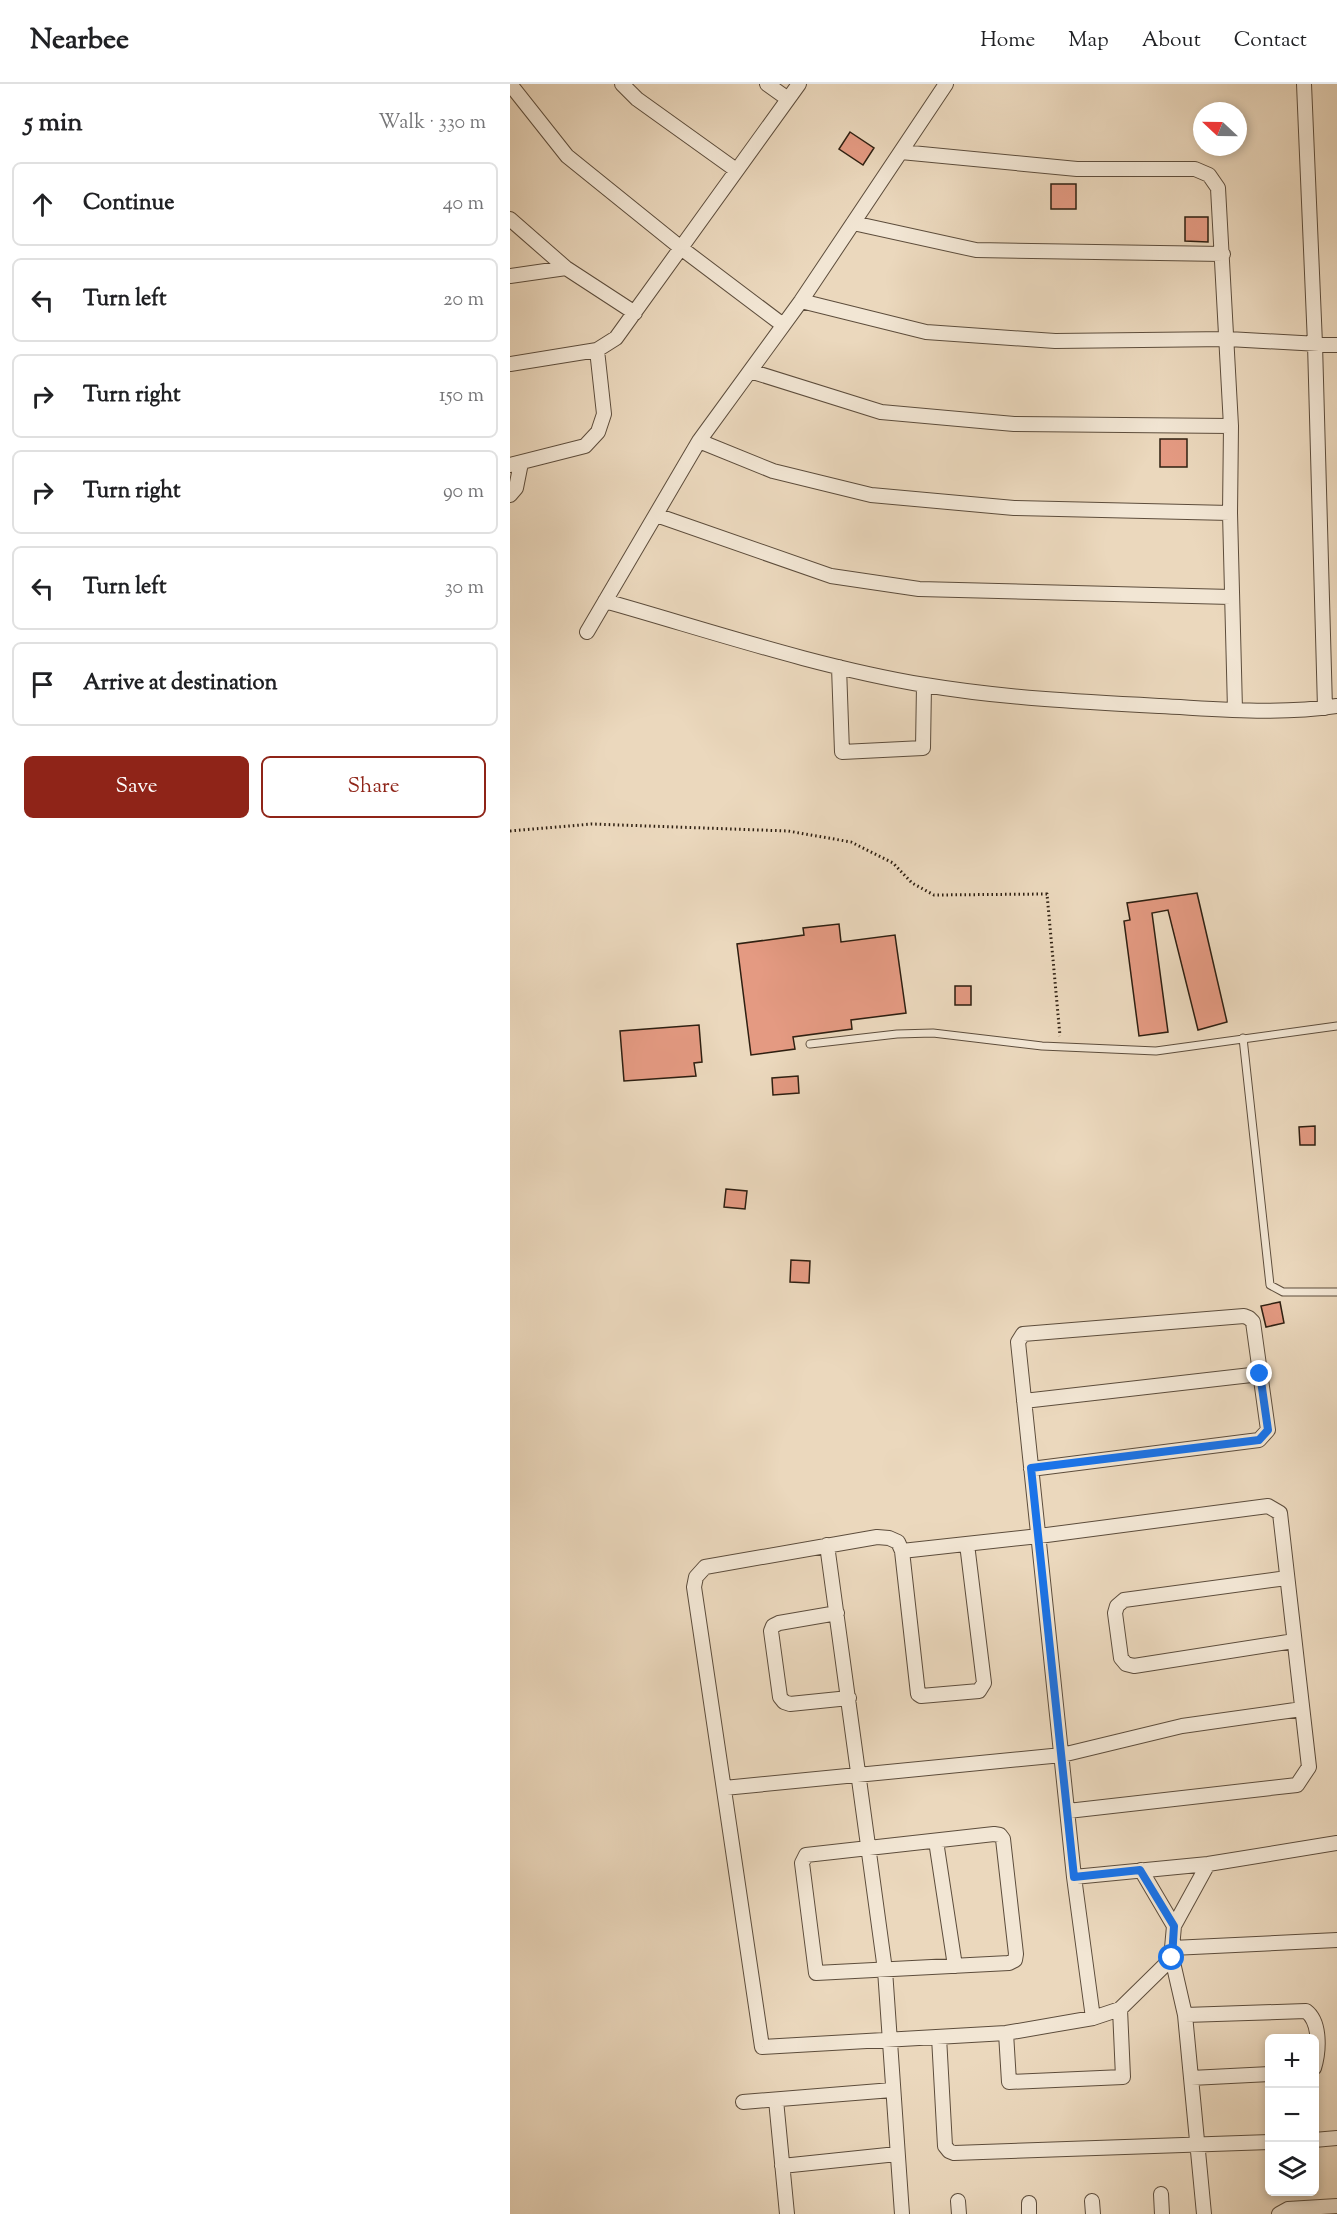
<!DOCTYPE html>
<meta charset="utf-8">
<style>
:root{--surface:#fff;--page:#f2f2f2;--text:#202124;--muted:#757577;--line:#e0e0e0;--accent:#8f2418}
body{margin:0;font-family:"Sorts Mill Goudy",serif;background:var(--page);color:var(--text)}
.controls{position:absolute;right:18px;bottom:18px;display:grid;overflow:hidden;border-radius:9px;box-shadow:0 3px 9px #0003}
.controls button{width:54px;height:54px;display:grid;place-items:center;padding:0;border:0;border-bottom:2px solid var(--line);background:var(--surface);color:var(--text);font:30px sans-serif}
.compass{position:absolute;left:683px;top:18px;width:54px;height:54px;border-radius:50%;background:var(--surface);box-shadow:0 3px 9px #0003;rotate:292deg}
.stop{position:absolute;width:18px;height:18px;margin:-14px;border:4px solid #1a73e8;border-radius:50%;background:#fff}
.stop.end{background:#1a73e8;border-color:#fff;box-shadow:0 2px 6px #0008}
.list{margin:0;padding:0;list-style:none}
h2{display:flex;justify-content:space-between;align-items:center;height:78px;margin:0;padding:0 24px;font-size:26px}
h2 small{font-size:20px;font-weight:400;color:var(--muted)}
.list li{display:grid;grid-template-columns:39px 1fr auto;gap:18px;align-items:center;box-sizing:border-box;height:84px;margin:0 12px 12px;padding:0 12px;border:2px solid var(--line);border-radius:9px}
.list b{display:block;font-size:22px;white-space:nowrap}
.list em{font-size:20px;font-style:normal;color:var(--muted)}
.actions{display:flex;gap:12px;padding:18px 24px}
.actions a{flex:1;padding:14px 0;border:2px solid var(--accent);border-radius:9px;text-align:center;font-size:21px;color:var(--accent)}
.actions .main{background:var(--accent);color:#fff}
.icon{flex:none;width:33px;height:33px;fill:none;stroke:currentColor;stroke-width:2;stroke-linecap:round;stroke-linejoin:round}
.map{position:relative;flex:none;width:827px;height:2130px;overflow:hidden}
header{display:flex;align-items:center;gap:36px;box-sizing:border-box;height:84px;padding:0 30px;background:var(--surface);border-bottom:2px solid var(--line)}
header strong{font-size:28px}
nav{display:flex;gap:33px;margin-inline-start:auto;font-size:21px}
main{display:flex}
aside{flex:1;background:var(--surface)}
.map>svg:first-child{display:block}
</style>
<header>
<strong>Nearbee</strong>
<nav><a>Home</a><a>Map</a><a>About</a><a>Contact</a></nav>
</header>
<main>
<aside>
<h2>5 min<small>Walk · 330 m</small></h2>
<ul class="list">
<li><svg class="icon" aria-label="ahead" viewBox="0 0 24 24"><path d="M12 20V5M6 11l6-6 6 6"/></svg><div><b>Continue</b></div><em>40 m</em></li>
<li><svg class="icon" aria-label="left" viewBox="0 0 24 24"><path d="M17 20v-9H6M10 6l-5 5 5 5"/></svg><div><b>Turn left</b></div><em>20 m</em></li>
<li><svg class="icon" aria-label="right" viewBox="0 0 24 24"><path d="M7 20v-9h11M14 6l5 5-5 5"/></svg><div><b>Turn right</b></div><em>150 m</em></li>
<li><svg class="icon" aria-label="right" viewBox="0 0 24 24"><path d="M7 20v-9h11M14 6l5 5-5 5"/></svg><div><b>Turn right</b></div><em>90 m</em></li>
<li><svg class="icon" aria-label="left" viewBox="0 0 24 24"><path d="M17 20v-9H6M10 6l-5 5 5 5"/></svg><div><b>Turn left</b></div><em>30 m</em></li>
<li><svg class="icon" aria-label="arrive" viewBox="0 0 24 24"><path d="M6 21V4h12l-3 4 3 4H6"/></svg><div><b>Arrive at destination</b></div></li>
</ul>
<div class="actions"><a class="main">Save</a><a>Share</a></div>
</aside>
<div class="map">
<svg width="827" height="2130" viewBox="0 0 827 2130">
<rect width="100%" height="100%" fill="#ebd8bd"/>
<filter id="stains"><feTurbulence type="fractalNoise" baseFrequency=".00333" numOctaves="4"/><feColorMatrix values="0 0 0 0 .2 0 0 0 0 .09 0 0 0 0 .02 0 0 0 .5 -.17"/></filter>
<radialGradient id="worn" r=".72"><stop offset=".6" stop-color="#630" stop-opacity="0"/><stop offset="1" stop-color="#630" stop-opacity=".3"/></radialGradient>
<!-- building -->
<path fill="#e49a82" stroke="#2e1f11" stroke-width="1.5" d="M340,48L364,64L353,81L329,65Z
M541,100H566V125H541Z
M675,133H698V158L675,157Z
M650,355H677V383H650Z
M687,809L717,938L688,946L658,826L642,829L658,948L629,952L614,837L620,836L617,819Z
M329,840L331,858L385,851L396,929L341,936L342,945L283,953L285,965L241,971L227,860L294,851L293,844Z
M445,902H461V921H445Z
M189,941L192,978L184,979L186,992L114,997L110,947Z
M288,992L289,1009L263,1011L262,994Z
M805,1042V1061H790L789,1043Z
M216,1105L237,1107L235,1125L214,1123Z
M281,1176L300,1177L299,1199L280,1198Z
M770,1218L774,1239L756,1243L751,1222Z"/>
<g fill="none" stroke-linecap="round" stroke-linejoin="round">
<defs>
<path id="service" d="M733,954L760,1201L773,1208H827
M300,960L387,950L423,949L532,962L646,967L827,942"/>
<path id="minor" d="M0,0L57,72L171,164L273,241
M112,0L127,15L226,86
M257,0L278,15
M794,0L805,260L815,624
M391,68L567,85H685L699,91L708,104L721,342L720,429L725,626
M0,135L56,184L125,229
M343,139L466,166L713,170
M0,192L56,184
M291,217L416,248L545,257L718,255L827,261
M0,280L87,266L106,254L289,0
M240,287L371,328L504,340L721,342
M189,357L263,387L361,411L504,424L720,429
M0,381L75,362L88,348L94,330L87,266
M0,411L6,404L11,379
M146,431L321,492L409,505L721,513
M95,517C201,547 307,583 415,601C493,614 572,618 650,622C709,625 769,631 827,622
M77,548L189,357L291,217L436,0
M329,583L332,668L413,664L414,601
M514,1317L750,1290
M521,1385L749,1356L758,1346L743,1238L739,1234L734,1232L513,1250L508,1258L564,1793L583,1934
M317,1461L375,1886L392,2130
M392,1467L408,1610L411,1612L469,1607L474,1599L457,1460
M777,1494L614,1516L607,1522L605,1529L611,1574L616,1580L624,1582L784,1557
M327,1529L269,1539L263,1542L261,1547L270,1613L274,1618L280,1620L339,1614
M214,1704L552,1671L672,1642L792,1625
M558,1727L787,1701L799,1683L770,1429L758,1422L529,1452L392,1467L388,1458L379,1454L367,1453L195,1483L186,1493L184,1503L252,1963L496,1949L583,1934L610,1925L662,1874
M484,1750L490,1751L493,1755L506,1870L505,1876L499,1879L306,1889L292,1779L296,1771Z
M426,1757L445,1882
M631,1786L664,1842
M564,1793L698,1780L827,1759
M662,1864L664,1842L698,1780
M675,1931L796,1927C811,1938 809,1968 804,1984
M496,1949L499,1998L613,1993L610,1925
M429,1953L435,2062L439,2067L444,2069L760,2058
M681,1994L760,1990
M266,2016L277,2130
M233,2018L382,2006
M804,2056L827,2054
M272,2082L387,2070
M651,2110L652,2130
M448,2117L449,2130
M582,2117L583,2130
M519,2119V2130
M694,2130L675,1931L662,1874V1864L827,1856
M769,2130L778,2125L827,2122"/>
</defs>
<!-- service casing -->
<use href="#service" stroke="#5d4d3c" stroke-width="9"/>
<!-- minor casing -->
<use href="#minor" stroke="#5d4d3c" stroke-width="16"/>
<!-- path -->
<path stroke="#2e1f11" stroke-width="3" stroke-dasharray="1.5 3" stroke-linecap="butt" d="M0,747L82,740L278,747L341,758L383,779L402,799L424,811L537,810L550,952"/>
<!-- service -->
<use href="#service" stroke="#f2e6d4" stroke-width="7"/>
<!-- minor -->
<use href="#minor" stroke="#f2e6d4" stroke-width="14"/>
</g>
<g fill="none" stroke-linecap="round" stroke-linejoin="round">
<!-- route -->
<path stroke="#1a73e8" stroke-width="8" d="M662,1874L664,1842L630,1786L564,1793L521,1384L749,1356L758,1346L750,1290"/>
</g>
<rect width="100%" height="100%" filter="url(#stains)"/>
<rect width="100%" height="100%" fill="url(#worn)"/>
</svg>
<div class="controls">
<button>+</button>
<button>−</button>
<button><svg class="icon" aria-label="layers" viewBox="0 0 24 24"><path d="M12 4l9 5-9 5-9-5zM3 14l9 5 9-5"/></svg></button>
</div>
<svg class="compass" viewBox="-18 -18 36 36"><path d="M0-13l5 13h-10z" fill="#e53935"/><path d="M0 13l5-13h-10z" fill="#757577"/></svg>
<div class="stop" style="left:662px;top:1874px"></div>
<div class="stop end" style="left:750px;top:1290px"></div>
</div>
</main>
